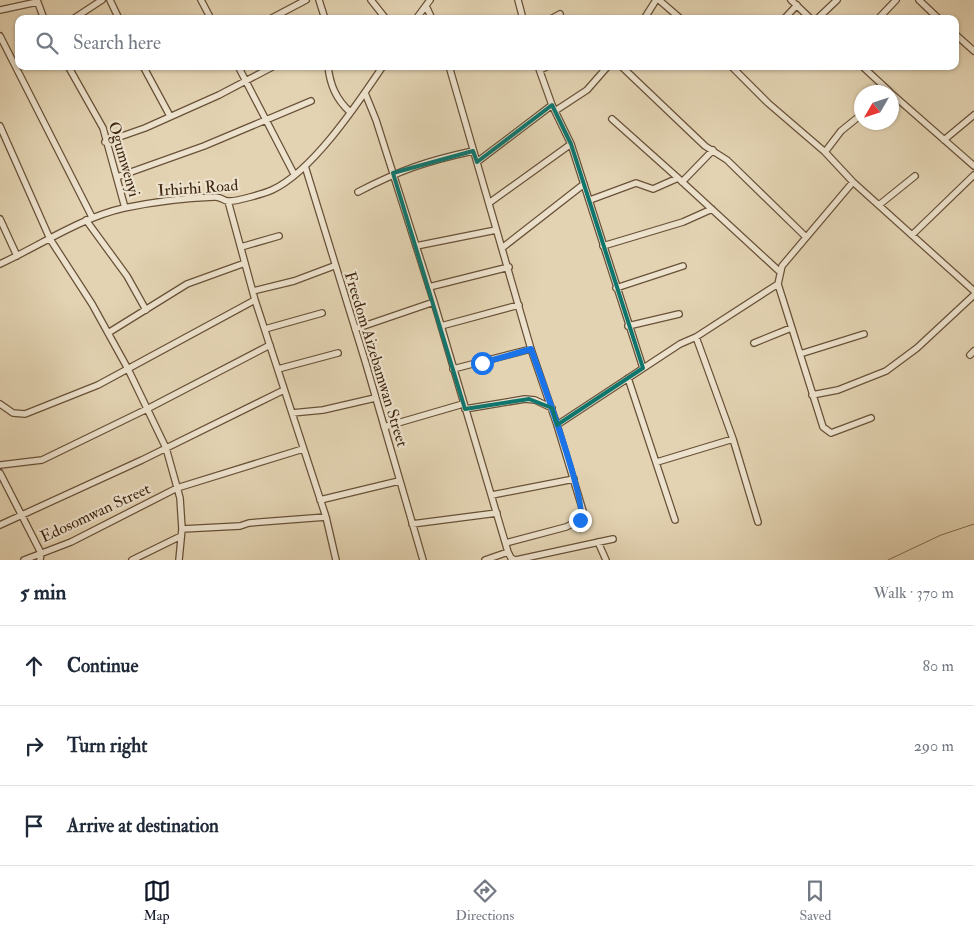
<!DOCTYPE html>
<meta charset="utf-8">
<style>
:root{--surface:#fff;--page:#f6f6f7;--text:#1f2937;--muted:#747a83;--line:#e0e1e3;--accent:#111827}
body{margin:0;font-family:"IM FELL Double Pica",serif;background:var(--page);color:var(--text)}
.compass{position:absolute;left:854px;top:85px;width:45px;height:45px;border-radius:50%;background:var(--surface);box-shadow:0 1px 4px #0004;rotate:231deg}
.stop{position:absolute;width:15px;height:15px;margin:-11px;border:4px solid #1a73e8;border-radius:50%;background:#fff}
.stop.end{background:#1a73e8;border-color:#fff;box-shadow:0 1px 5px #0008}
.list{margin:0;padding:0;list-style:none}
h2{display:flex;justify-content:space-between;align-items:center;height:65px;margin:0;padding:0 20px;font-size:21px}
h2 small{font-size:16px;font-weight:400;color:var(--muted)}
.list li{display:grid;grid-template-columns:32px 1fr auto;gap:15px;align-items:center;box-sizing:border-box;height:80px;padding:0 20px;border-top:1px solid var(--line)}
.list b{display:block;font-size:19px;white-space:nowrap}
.list em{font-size:16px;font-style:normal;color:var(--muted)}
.icon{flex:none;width:28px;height:28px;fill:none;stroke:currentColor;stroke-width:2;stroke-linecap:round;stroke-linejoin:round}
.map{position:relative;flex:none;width:974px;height:560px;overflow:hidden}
.search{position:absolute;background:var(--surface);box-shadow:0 1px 4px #0004;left:15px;right:15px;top:15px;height:55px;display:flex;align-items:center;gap:12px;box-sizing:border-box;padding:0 18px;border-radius:10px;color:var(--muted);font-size:19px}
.sheet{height:305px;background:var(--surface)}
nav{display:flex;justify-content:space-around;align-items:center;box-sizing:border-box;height:70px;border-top:1px solid var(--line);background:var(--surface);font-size:14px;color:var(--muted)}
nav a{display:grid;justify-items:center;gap:2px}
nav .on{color:var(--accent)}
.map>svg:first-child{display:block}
</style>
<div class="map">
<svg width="974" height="560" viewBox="0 0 974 560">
<rect width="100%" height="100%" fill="#e3d3b2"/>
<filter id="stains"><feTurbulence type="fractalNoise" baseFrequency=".004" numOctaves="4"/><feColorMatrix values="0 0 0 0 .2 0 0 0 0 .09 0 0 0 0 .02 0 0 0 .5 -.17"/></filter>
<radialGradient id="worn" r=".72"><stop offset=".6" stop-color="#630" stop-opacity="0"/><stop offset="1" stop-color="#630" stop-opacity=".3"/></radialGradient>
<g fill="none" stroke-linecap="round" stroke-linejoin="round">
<!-- stream -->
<path stroke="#806a50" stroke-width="1" d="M888,560L941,535L974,524"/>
<defs>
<path id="minor" d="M37,0L44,19
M110,0L119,19
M201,0L211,19
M319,0L325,19
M371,0L386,19
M518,0L523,19
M659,0L681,19
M791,0L811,19
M919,0L939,19
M426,6L432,19
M0,10L37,2
M73,19L102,0
M270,19L306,0
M416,19L430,0
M551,19L560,14
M644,19L656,0
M784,19L797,5
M817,19L837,0
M878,19L896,0
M955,34L974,51
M0,36L92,217
M68,66L103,128L125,208
M143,66L170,116
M238,66L294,174
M328,66C330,85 336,99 350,112
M449,66L531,349L557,425L583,511L580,520L566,527L506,543
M538,66L552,105L571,144L643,368
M621,66L705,146L727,160L806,237
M731,66L768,103L825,152
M862,66L890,92
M540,70L548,66
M365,93L376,120L434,302L508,552L511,558L515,560
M892,94L974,166
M555,111L587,90L608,66
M862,114L841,131L825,152L853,182L974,291
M612,119L678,178
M0,126L50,239L92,304L128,369L166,448L180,498L182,529L179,560
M944,140L974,115
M105,142L145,128L219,95L274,66
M477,162L552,105
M305,166L366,364L423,560
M117,177L204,146L311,101
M682,182L713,150
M358,192C400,170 427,161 473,151
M590,200L636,183L653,189L678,178L779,271
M228,201L255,300L326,517L336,560
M489,203L571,144
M879,205L915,176
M0,219L17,256
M86,220L127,276L146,310
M912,235L974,175
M416,246L496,230
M603,246L683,222L712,209
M241,247L279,236
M502,248L584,184
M0,264C41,245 80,218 124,208C153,202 185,198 214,197C221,196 223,201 228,201C236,202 265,193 272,190C313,171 358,103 383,66
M778,284L823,427L831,433L871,418
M429,287L509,267
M616,288L683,266
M253,291L294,281L334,266
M441,326L519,305
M628,326L679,314
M265,329L322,313
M355,329L434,302
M108,333L187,284L245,263
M696,337L733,439L758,522
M754,343L791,328
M800,354L864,334
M970,355L974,351
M278,369L338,353
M453,369L531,349
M628,378L675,520
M812,395L838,390L886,371L917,348L974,295
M0,404L13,413L25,414L98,385L255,300
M465,409L525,399L535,400L552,408
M292,413L323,410L375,398
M557,425L680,344L696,337L778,284L782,266L853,182
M384,427L463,404
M657,462L733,439
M0,465L42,460L147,409L270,345
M0,473L41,553L40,560
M492,495L574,479
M320,500L399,481
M412,524L497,513
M0,525L142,460L284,390
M182,529L240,526L249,523L326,517
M598,542L606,560
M24,560L71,542L177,488L303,449
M132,560L181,536
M485,560L508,552
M516,560L613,539"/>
</defs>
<!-- minor casing -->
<use href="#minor" stroke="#685138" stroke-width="8"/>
<!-- minor -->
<use href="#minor" stroke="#ede2cd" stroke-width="5.5"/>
</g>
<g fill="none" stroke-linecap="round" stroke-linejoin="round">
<!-- route -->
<path stroke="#1a73e8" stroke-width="6" d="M482,363L531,349C539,372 589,506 580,520"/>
</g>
<!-- marked area -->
<path fill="none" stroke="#0f766e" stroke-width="4" stroke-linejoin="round" d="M552,105L571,144L643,368L557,425L552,408L529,399L465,409L393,173L473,151L477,162Z"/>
<g text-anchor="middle" stroke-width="4.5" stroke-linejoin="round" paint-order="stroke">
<!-- street labels -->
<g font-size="16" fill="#3f2610" stroke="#ede2cd">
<text transform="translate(125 159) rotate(74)" y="6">Ogumwenyi</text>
<text transform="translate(198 187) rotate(-4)" y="6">Irhirhi Road</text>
<text transform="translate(377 359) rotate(73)" y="6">Freedom Aizebamwan Street</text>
<text transform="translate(95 512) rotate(-25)" y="6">Edosomwan Street</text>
</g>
</g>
<rect width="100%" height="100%" filter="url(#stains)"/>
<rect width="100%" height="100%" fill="url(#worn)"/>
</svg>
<svg class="compass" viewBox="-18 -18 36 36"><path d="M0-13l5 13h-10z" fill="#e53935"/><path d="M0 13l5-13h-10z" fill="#747a83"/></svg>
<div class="stop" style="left:482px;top:363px"></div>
<div class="stop end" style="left:580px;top:520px"></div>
<div class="search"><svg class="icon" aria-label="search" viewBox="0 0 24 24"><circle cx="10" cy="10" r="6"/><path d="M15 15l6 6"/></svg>Search here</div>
</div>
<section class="sheet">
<h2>5 min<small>Walk · 370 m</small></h2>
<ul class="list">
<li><svg class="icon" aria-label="ahead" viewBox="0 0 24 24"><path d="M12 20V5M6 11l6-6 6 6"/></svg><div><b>Continue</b></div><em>80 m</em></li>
<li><svg class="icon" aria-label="right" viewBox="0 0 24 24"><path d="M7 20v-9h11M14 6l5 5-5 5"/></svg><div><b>Turn right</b></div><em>290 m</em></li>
<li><svg class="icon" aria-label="arrive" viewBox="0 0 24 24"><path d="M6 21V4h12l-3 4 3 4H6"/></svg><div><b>Arrive at destination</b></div></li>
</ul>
</section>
<nav>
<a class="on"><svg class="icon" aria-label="map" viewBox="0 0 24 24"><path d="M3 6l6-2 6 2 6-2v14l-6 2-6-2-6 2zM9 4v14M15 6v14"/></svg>Map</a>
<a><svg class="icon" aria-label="directions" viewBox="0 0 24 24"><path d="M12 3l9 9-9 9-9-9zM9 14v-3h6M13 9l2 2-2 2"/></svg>Directions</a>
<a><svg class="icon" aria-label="saved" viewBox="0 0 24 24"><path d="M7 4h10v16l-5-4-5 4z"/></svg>Saved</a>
</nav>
